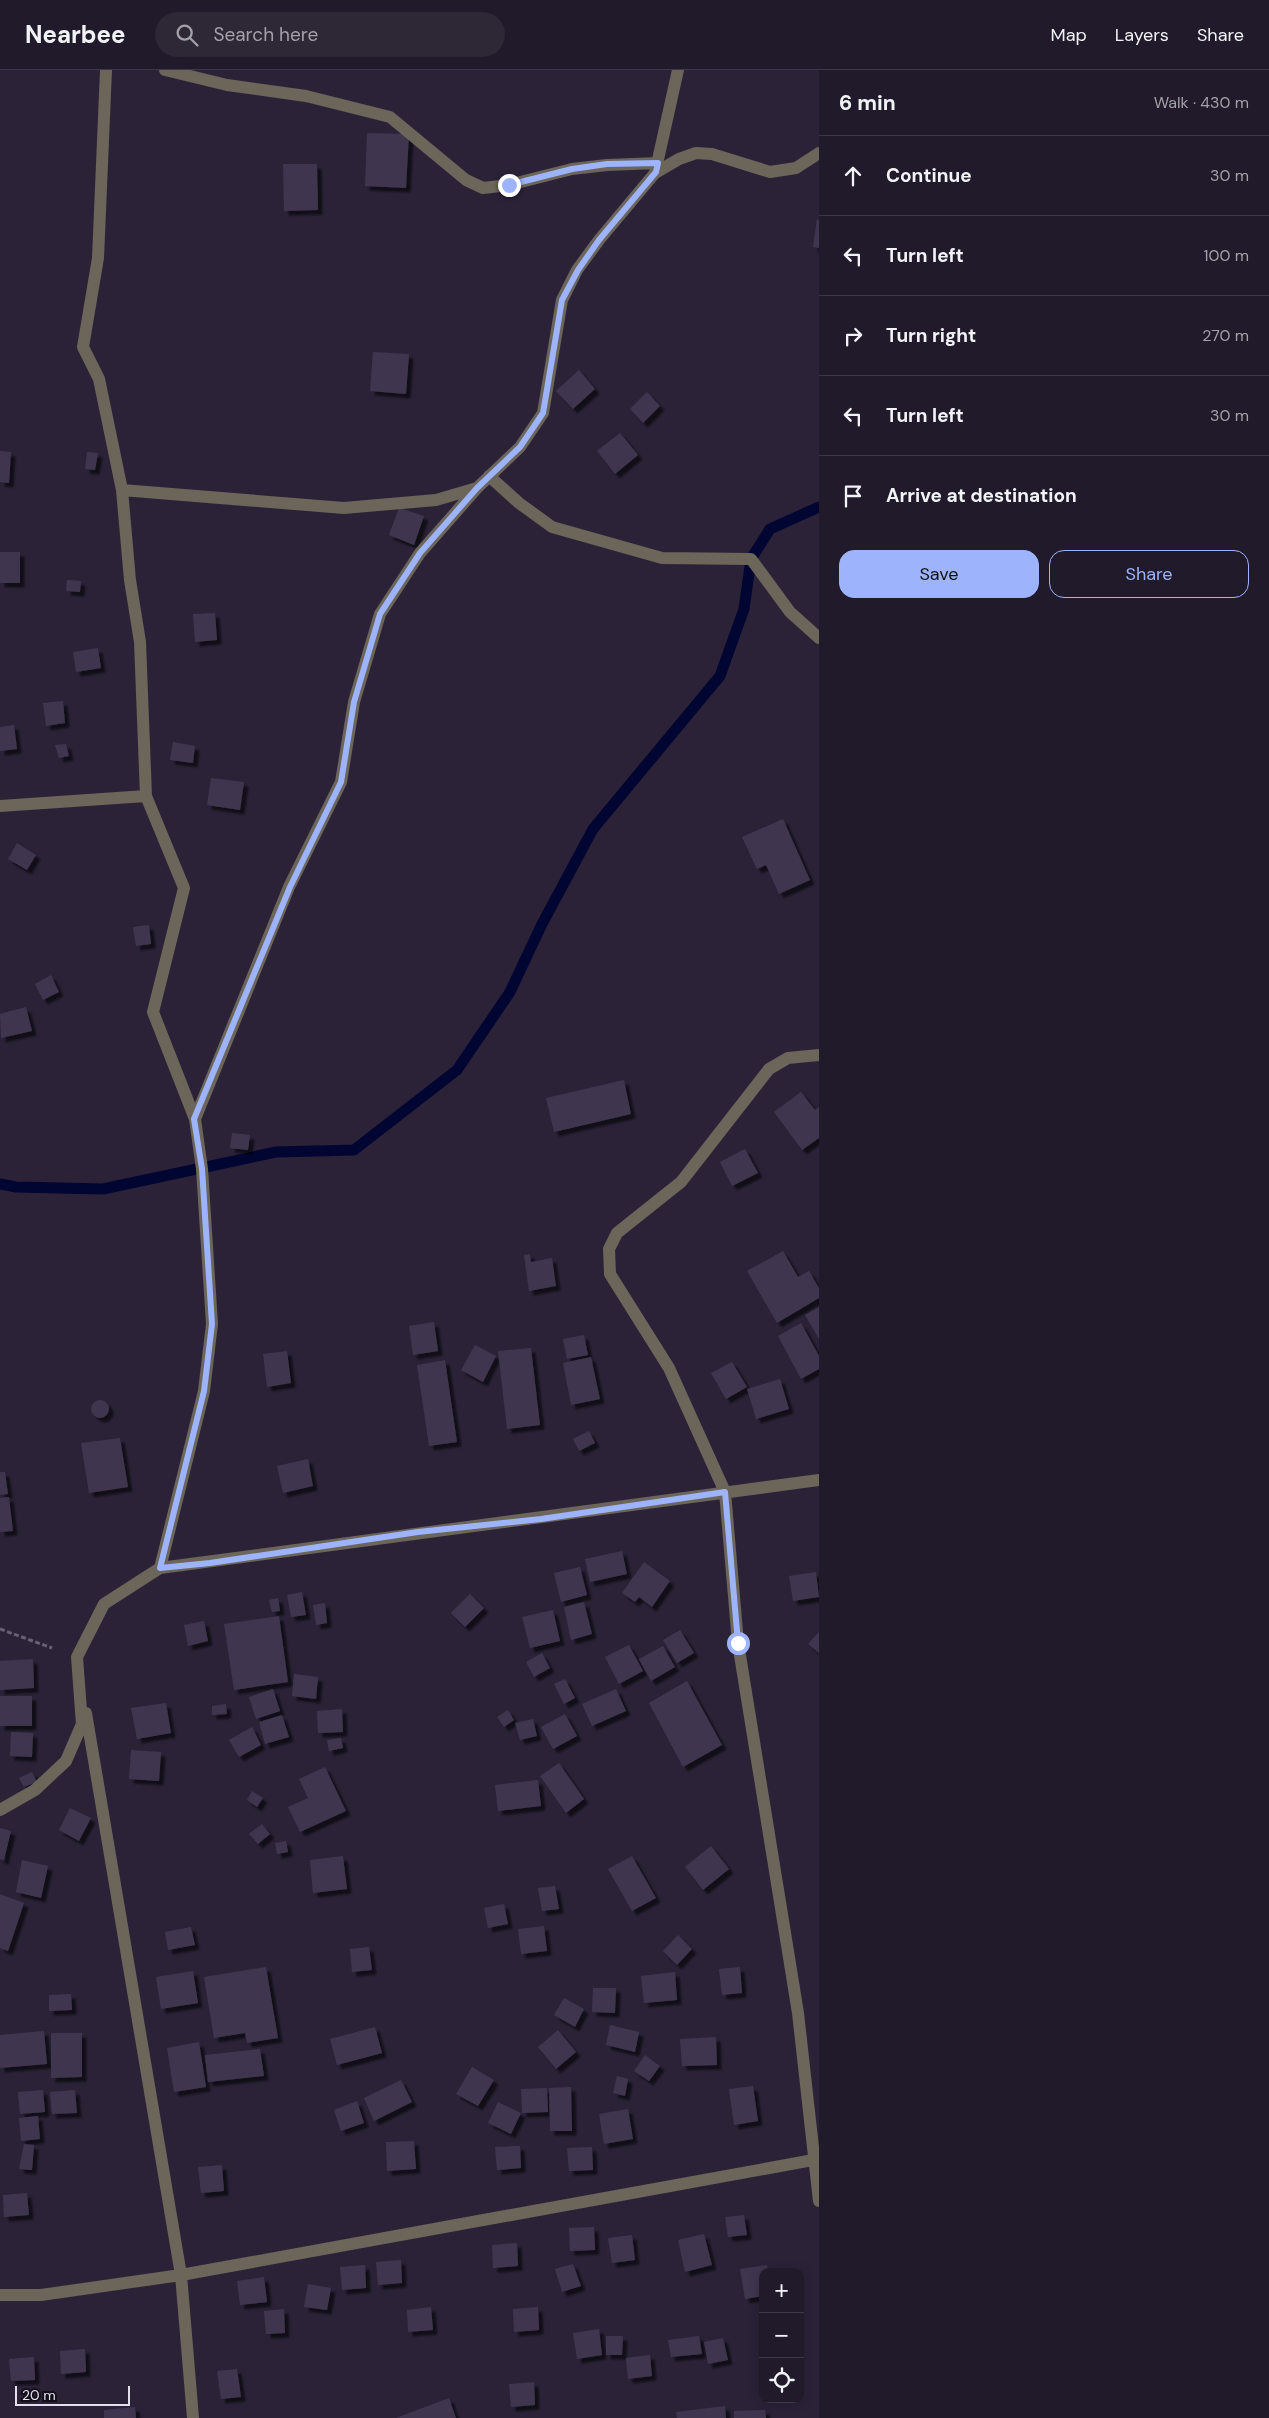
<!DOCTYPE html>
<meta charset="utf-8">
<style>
:root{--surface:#201a2a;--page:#2d2736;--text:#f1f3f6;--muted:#a2a1a8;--line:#3d3847;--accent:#9db4fd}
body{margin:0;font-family:"DM Sans",sans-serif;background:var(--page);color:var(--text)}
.controls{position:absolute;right:15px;bottom:15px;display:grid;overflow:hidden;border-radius:10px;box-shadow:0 2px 12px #0003}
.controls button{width:45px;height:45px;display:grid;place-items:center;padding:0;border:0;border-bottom:1px solid var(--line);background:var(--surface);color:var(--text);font:25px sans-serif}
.scale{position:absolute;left:15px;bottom:12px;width:115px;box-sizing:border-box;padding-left:5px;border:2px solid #e4dfee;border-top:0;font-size:14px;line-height:18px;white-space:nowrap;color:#e4dfee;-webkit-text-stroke:4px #110e18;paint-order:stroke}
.stop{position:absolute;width:15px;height:15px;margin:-11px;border:4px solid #9db4fd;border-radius:50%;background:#fff}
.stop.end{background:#9db4fd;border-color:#fff;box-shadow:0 1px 5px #0008}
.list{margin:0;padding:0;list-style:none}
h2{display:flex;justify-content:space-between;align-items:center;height:65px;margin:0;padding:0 20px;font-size:21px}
h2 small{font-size:16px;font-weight:400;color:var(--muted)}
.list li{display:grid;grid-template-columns:32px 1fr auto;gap:15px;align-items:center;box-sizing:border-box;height:80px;padding:0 20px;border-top:1px solid var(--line)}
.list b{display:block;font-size:19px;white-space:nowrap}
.list em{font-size:16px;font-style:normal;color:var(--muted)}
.actions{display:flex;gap:10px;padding:15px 20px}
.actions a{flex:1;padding:11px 0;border:1px solid var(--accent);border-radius:15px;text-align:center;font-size:18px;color:var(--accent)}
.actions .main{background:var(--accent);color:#111}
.icon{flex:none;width:28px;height:28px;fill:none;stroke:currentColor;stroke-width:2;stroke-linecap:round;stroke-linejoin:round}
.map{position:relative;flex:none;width:819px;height:2348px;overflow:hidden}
header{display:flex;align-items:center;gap:30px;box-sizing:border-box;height:70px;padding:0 25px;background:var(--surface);border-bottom:1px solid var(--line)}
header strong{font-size:24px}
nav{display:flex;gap:28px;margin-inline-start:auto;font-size:18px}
.search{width:350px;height:45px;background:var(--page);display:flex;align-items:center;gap:12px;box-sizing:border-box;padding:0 18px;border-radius:28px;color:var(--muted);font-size:19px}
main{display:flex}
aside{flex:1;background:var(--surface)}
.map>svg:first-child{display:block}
</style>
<header>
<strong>Nearbee</strong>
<div class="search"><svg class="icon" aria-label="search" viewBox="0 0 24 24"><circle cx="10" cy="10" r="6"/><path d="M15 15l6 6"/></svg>Search here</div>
<nav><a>Map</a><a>Layers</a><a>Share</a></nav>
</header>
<main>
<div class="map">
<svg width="819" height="2348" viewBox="0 0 819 2348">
<defs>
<filter id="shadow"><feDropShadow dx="4.5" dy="4.5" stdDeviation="1" flood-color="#0009"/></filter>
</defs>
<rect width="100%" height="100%" fill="#2b2238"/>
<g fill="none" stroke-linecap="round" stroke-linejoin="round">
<!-- stream -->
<path stroke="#000631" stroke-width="11" d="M0,1114L16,1117L103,1119L276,1082L354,1080L457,1000L510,922L542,854L593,759L720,606L744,539L751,489L770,459L819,437"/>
</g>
<!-- building -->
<path fill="#40364f" filter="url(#shadow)" d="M367,63L409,64L406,118L365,116Z
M283,94H317L318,140L284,141Z
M817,149L819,150V178L813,177Z
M373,282L409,284L406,324L370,321Z
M579,300L595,319L573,339L556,321Z
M647,322L660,336L643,353L630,339Z
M620,363L638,385L615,404L597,381Z
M0,381L11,382L9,413L0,412Z
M87,382L98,383L95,400L85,399Z
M399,438L424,446L414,475L389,465Z
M0,482H20V513H0Z
M67,510L81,511L80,522L66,521Z
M215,543L217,570L195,572L193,544Z
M98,578L101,598L76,602L73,582Z
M63,631L65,653L46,656L43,633Z
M14,655L17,679L0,681V657Z
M173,672L195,676L193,693L170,690Z
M66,674L69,686L59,688L55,675Z
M211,708L244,712L240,740L207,735Z
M783,749L810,810L779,824L766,795L757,799L742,767Z
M17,773L36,785L27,800L8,789Z
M149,855L151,874L136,876L133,857Z
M51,905L59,922L43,930L35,914Z
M26,937L32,961L1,968L0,944Z
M624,1010L631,1044L554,1062L546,1028Z
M801,1022L815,1040L819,1037V1068L802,1080L774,1042Z
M232,1063L250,1065L248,1080L230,1078Z
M745,1079L758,1103L732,1116L720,1092Z
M783,1181L798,1207L809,1201L819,1218V1228L777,1253L747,1201Z
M530,1184L531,1192L552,1188L556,1216L529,1221L524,1185Z
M819,1237V1269L805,1245Z
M434,1252L438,1281L413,1285L409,1256Z
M801,1253L819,1286V1299L801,1309L778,1266Z
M584,1265L588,1285L567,1289L563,1269Z
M475,1275L496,1286L483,1312L461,1300Z
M531,1278L540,1355L507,1359L498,1281Z
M287,1281L291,1313L267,1317L263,1284Z
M591,1287L600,1329L571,1335L563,1293Z
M445,1290L457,1372L429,1376L417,1295Z
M732,1292L747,1317L726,1329L711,1303Z
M780,1309L789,1339L756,1349L747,1319Z
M91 1339a9 9 0 1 1 18 0a9 9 0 1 1-18 0Z
M589,1361L595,1373L579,1381L573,1369Z
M120,1368L128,1417L89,1423L81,1373Z
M308,1389L313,1416L283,1423L277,1396Z
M0,1402H5L8,1424L0,1425Z
M9,1427L13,1461L0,1462V1428Z
M622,1481L627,1504L590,1512L585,1489Z
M644,1492L670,1511L652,1537L639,1527L635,1532L622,1523Z
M580,1497L587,1525L561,1532L554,1503Z
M816,1502L819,1527L793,1531L789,1506Z
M302,1522L306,1545L291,1547L287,1525Z
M470,1524L484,1538L465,1557L451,1543Z
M278,1528L280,1541L272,1542L269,1530Z
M584,1532L592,1564L571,1570L564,1537Z
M325,1533L327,1553L316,1555L313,1535Z
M553,1540L560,1571L530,1578L522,1547Z
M279,1546L288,1612L234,1620L224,1554Z
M204,1551L208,1571L188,1576L184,1555Z
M680,1560L694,1583L677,1593L663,1570Z
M819,1562V1583L808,1574Z
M629,1575L643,1601L619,1614L605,1587Z
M663,1576L675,1597L651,1611L639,1589Z
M542,1583L550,1598L534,1607L526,1592Z
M33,1589L34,1618L0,1620V1591Z
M294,1604L318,1607L316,1629L292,1626Z
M565,1609L575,1628L564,1634L554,1614Z
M687,1611L722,1675L683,1697L649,1633Z
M273,1619L280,1641L256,1649L249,1627Z
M616,1619L626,1641L592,1656L582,1634Z
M0,1626H32V1656H0Z
M166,1633L171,1663L137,1669L131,1638Z
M226,1634L227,1644L212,1645V1636Z
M342,1639L343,1662L318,1663L317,1641Z
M508,1640L514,1650L504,1657L497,1647Z
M565,1644L577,1666L553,1679L541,1657Z
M282,1645L289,1667L265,1674L259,1652Z
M533,1649L537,1666L520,1670L515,1653Z
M252,1657L261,1675L239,1687L229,1670Z
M11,1662L33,1663L32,1687L10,1686Z
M341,1668L343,1678L329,1681L327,1670Z
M131,1680L161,1682L159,1711L129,1709Z
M559,1693L584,1729L566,1743L540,1706Z
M325,1697L346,1741L300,1762L288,1737L308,1728L299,1709Z
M32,1702L37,1712L24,1717L19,1708Z
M538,1710L541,1736L498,1741L495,1715Z
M252,1721L263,1728L257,1737L247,1730Z
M70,1738L91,1748L79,1771L59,1760Z
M262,1754L270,1764L258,1774L249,1764Z
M0,1758L11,1761L4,1790L0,1789Z
M286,1771L288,1782L277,1784L275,1773Z
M711,1776L729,1799L703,1820L685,1797Z
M343,1786L347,1819L313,1823L310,1790Z
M632,1786L656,1828L632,1841L608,1799Z
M22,1790L48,1796L41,1828L16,1822Z
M555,1816L559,1839L542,1841L538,1818Z
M0,1824L24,1833L8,1881L0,1878Z
M504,1834L508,1854L488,1858L484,1838Z
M544,1856L547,1881L521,1884L518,1859Z
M191,1857L195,1875L168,1880L165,1862Z
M678,1865L692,1879L677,1895L663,1881Z
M369,1877L372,1900L352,1902L350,1879Z
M266,1897L278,1968L247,1973L245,1963L214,1968L204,1907Z
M740,1897L742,1923L722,1925L719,1899Z
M193,1901L198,1933L161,1939L156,1907Z
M675,1902L677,1930L644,1933L641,1906Z
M593,1918H616L615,1943L592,1942Z
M71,1924L72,1940L49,1941V1925Z
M564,1928L584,1939L575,1957L554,1945Z
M610,1955L639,1962L635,1982L606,1975Z
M375,1957L382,1983L337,1995L330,1969Z
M558,1960L576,1982L556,1999L538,1977Z
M44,1961L47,1994L0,1998V1965Z
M51,1963H82V2007L51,2008Z
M716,1967L717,1995L682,1996L680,1969Z
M199,1972L206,2017L174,2022L167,1978Z
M260,1979L264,2006L208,2012L205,1985Z
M645,1985L660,1996L649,2011L634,2001Z
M472,1997L494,2010L478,2036L456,2024Z
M617,2006L628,2009L625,2026L613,2023Z
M401,2010L412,2032L374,2051L364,2028Z
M753,2016L758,2051L734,2055L729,2019Z
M571,2017L572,2061H550L549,2018Z
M547,2018L548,2042L522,2043L521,2019Z
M43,2020L45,2042L20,2044L18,2022Z
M75,2020L77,2043L52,2044L50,2022Z
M357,2031L364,2053L341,2061L334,2040Z
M498,2032L521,2043L511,2064L488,2053Z
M628,2039L633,2069L604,2074L599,2044Z
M38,2046L40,2069L21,2071L19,2048Z
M414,2071L416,2099L387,2101L386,2072Z
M24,2074L34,2075L32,2100L19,2099Z
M520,2076L521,2098L497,2100L495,2077Z
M592,2077L593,2100L569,2101L567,2078Z
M222,2095L224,2121L201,2123L198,2097Z
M27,2123L29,2145L4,2147L3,2125Z
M744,2145L747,2165L728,2167L725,2147Z
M594,2157L595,2180L570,2181L569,2158Z
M704,2164L712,2195L685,2202L678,2170Z
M632,2165L635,2190L612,2193L608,2168Z
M517,2173L518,2196L493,2198L492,2175Z
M401,2190L402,2213L378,2215L376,2192Z
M573,2194L581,2216L562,2222L555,2199Z
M365,2195L366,2218L342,2220L340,2197Z
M767,2195L768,2202H763V2226L745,2229L740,2199Z
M264,2207L267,2232L240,2235L237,2211Z
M308,2214L331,2218L327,2240L304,2237Z
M431,2237L433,2260L408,2262L407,2240Z
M538,2237L539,2260L514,2262L513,2239Z
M284,2239L285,2263L266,2264L264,2241Z
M599,2259L602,2285L577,2289L573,2263Z
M606,2266H623L622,2285H606Z
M699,2266L702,2284L671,2287L668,2270Z
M723,2268L728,2290L708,2294L704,2272Z
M85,2279L86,2302L61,2304L60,2281Z
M650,2285L652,2306L628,2309L626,2288Z
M34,2287L35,2310L11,2311L9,2289Z
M237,2299L241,2327L221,2329L217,2301Z
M534,2312L535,2335L511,2337L509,2314Z
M449,2328L456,2348H396Z
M725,2336L726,2348H677L676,2342Z
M135,2337L136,2348H104V2340Z
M765,2340L766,2348H734V2341Z"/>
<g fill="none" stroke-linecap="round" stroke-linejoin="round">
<!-- path -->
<path stroke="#686174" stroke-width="3" stroke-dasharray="5 2.5" stroke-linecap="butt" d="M0,1559L52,1578"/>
<!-- minor -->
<path stroke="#6c655a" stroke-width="12" d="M106,0L98,188L83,277L99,309L122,420L130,510L140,572L146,726L184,818L153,942L195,1049
M165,0L227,15L306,26L390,47L466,110L483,118L509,115L572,99L607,95L658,93
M655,103L679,89L696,83L712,84L770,102L796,98L819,83
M489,406L519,433L552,457L662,488L751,489L790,542L819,568
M122,420L344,438L436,430L477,418
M0,736L146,726
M819,985L788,988L769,999L681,1112L617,1163L609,1179L610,1204L669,1298L725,1422L738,1573L798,1943L819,2131
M160,1498L204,1321L212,1254L202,1099L195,1049L289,817L341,712L354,632L380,544L420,483L477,418L520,377L543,343L562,230L577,200L599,170L655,103L678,0
M86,1643L181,2205L193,2348
M0,1740L35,1720L66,1691L82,1654L77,1587L104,1534L160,1498L819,1410
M0,2225H41L181,2205L819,2089"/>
</g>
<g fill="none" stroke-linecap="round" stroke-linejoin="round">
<!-- route -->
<path stroke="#9db4fd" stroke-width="6" d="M509,115L572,99L607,94L658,93L656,102L599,170L578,200L562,230L543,343L520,377L477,418L420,483L380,544L354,632L341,712L290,817L194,1049L202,1099L212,1254L204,1321L160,1498L210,1493L418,1462L541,1449L725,1422L738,1573"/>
</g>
</svg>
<div class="controls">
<button>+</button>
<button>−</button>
<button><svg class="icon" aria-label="locate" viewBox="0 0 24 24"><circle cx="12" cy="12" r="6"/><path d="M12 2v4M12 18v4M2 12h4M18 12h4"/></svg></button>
</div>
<div class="scale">20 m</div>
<div class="stop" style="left:738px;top:1573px"></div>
<div class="stop end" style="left:509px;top:115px"></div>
</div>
<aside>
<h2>6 min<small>Walk · 430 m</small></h2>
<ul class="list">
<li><svg class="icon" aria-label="ahead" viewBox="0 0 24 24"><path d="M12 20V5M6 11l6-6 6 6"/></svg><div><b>Continue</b></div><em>30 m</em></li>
<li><svg class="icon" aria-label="left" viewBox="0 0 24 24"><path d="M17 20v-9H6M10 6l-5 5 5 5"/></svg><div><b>Turn left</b></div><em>100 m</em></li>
<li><svg class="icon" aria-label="right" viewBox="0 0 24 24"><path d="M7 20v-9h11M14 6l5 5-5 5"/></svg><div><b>Turn right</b></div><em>270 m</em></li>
<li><svg class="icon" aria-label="left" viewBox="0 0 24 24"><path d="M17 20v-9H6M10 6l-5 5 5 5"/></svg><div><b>Turn left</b></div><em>30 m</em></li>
<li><svg class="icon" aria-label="arrive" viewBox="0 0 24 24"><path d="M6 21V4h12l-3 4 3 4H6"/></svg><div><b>Arrive at destination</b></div></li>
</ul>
<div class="actions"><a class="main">Save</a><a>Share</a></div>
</aside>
</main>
